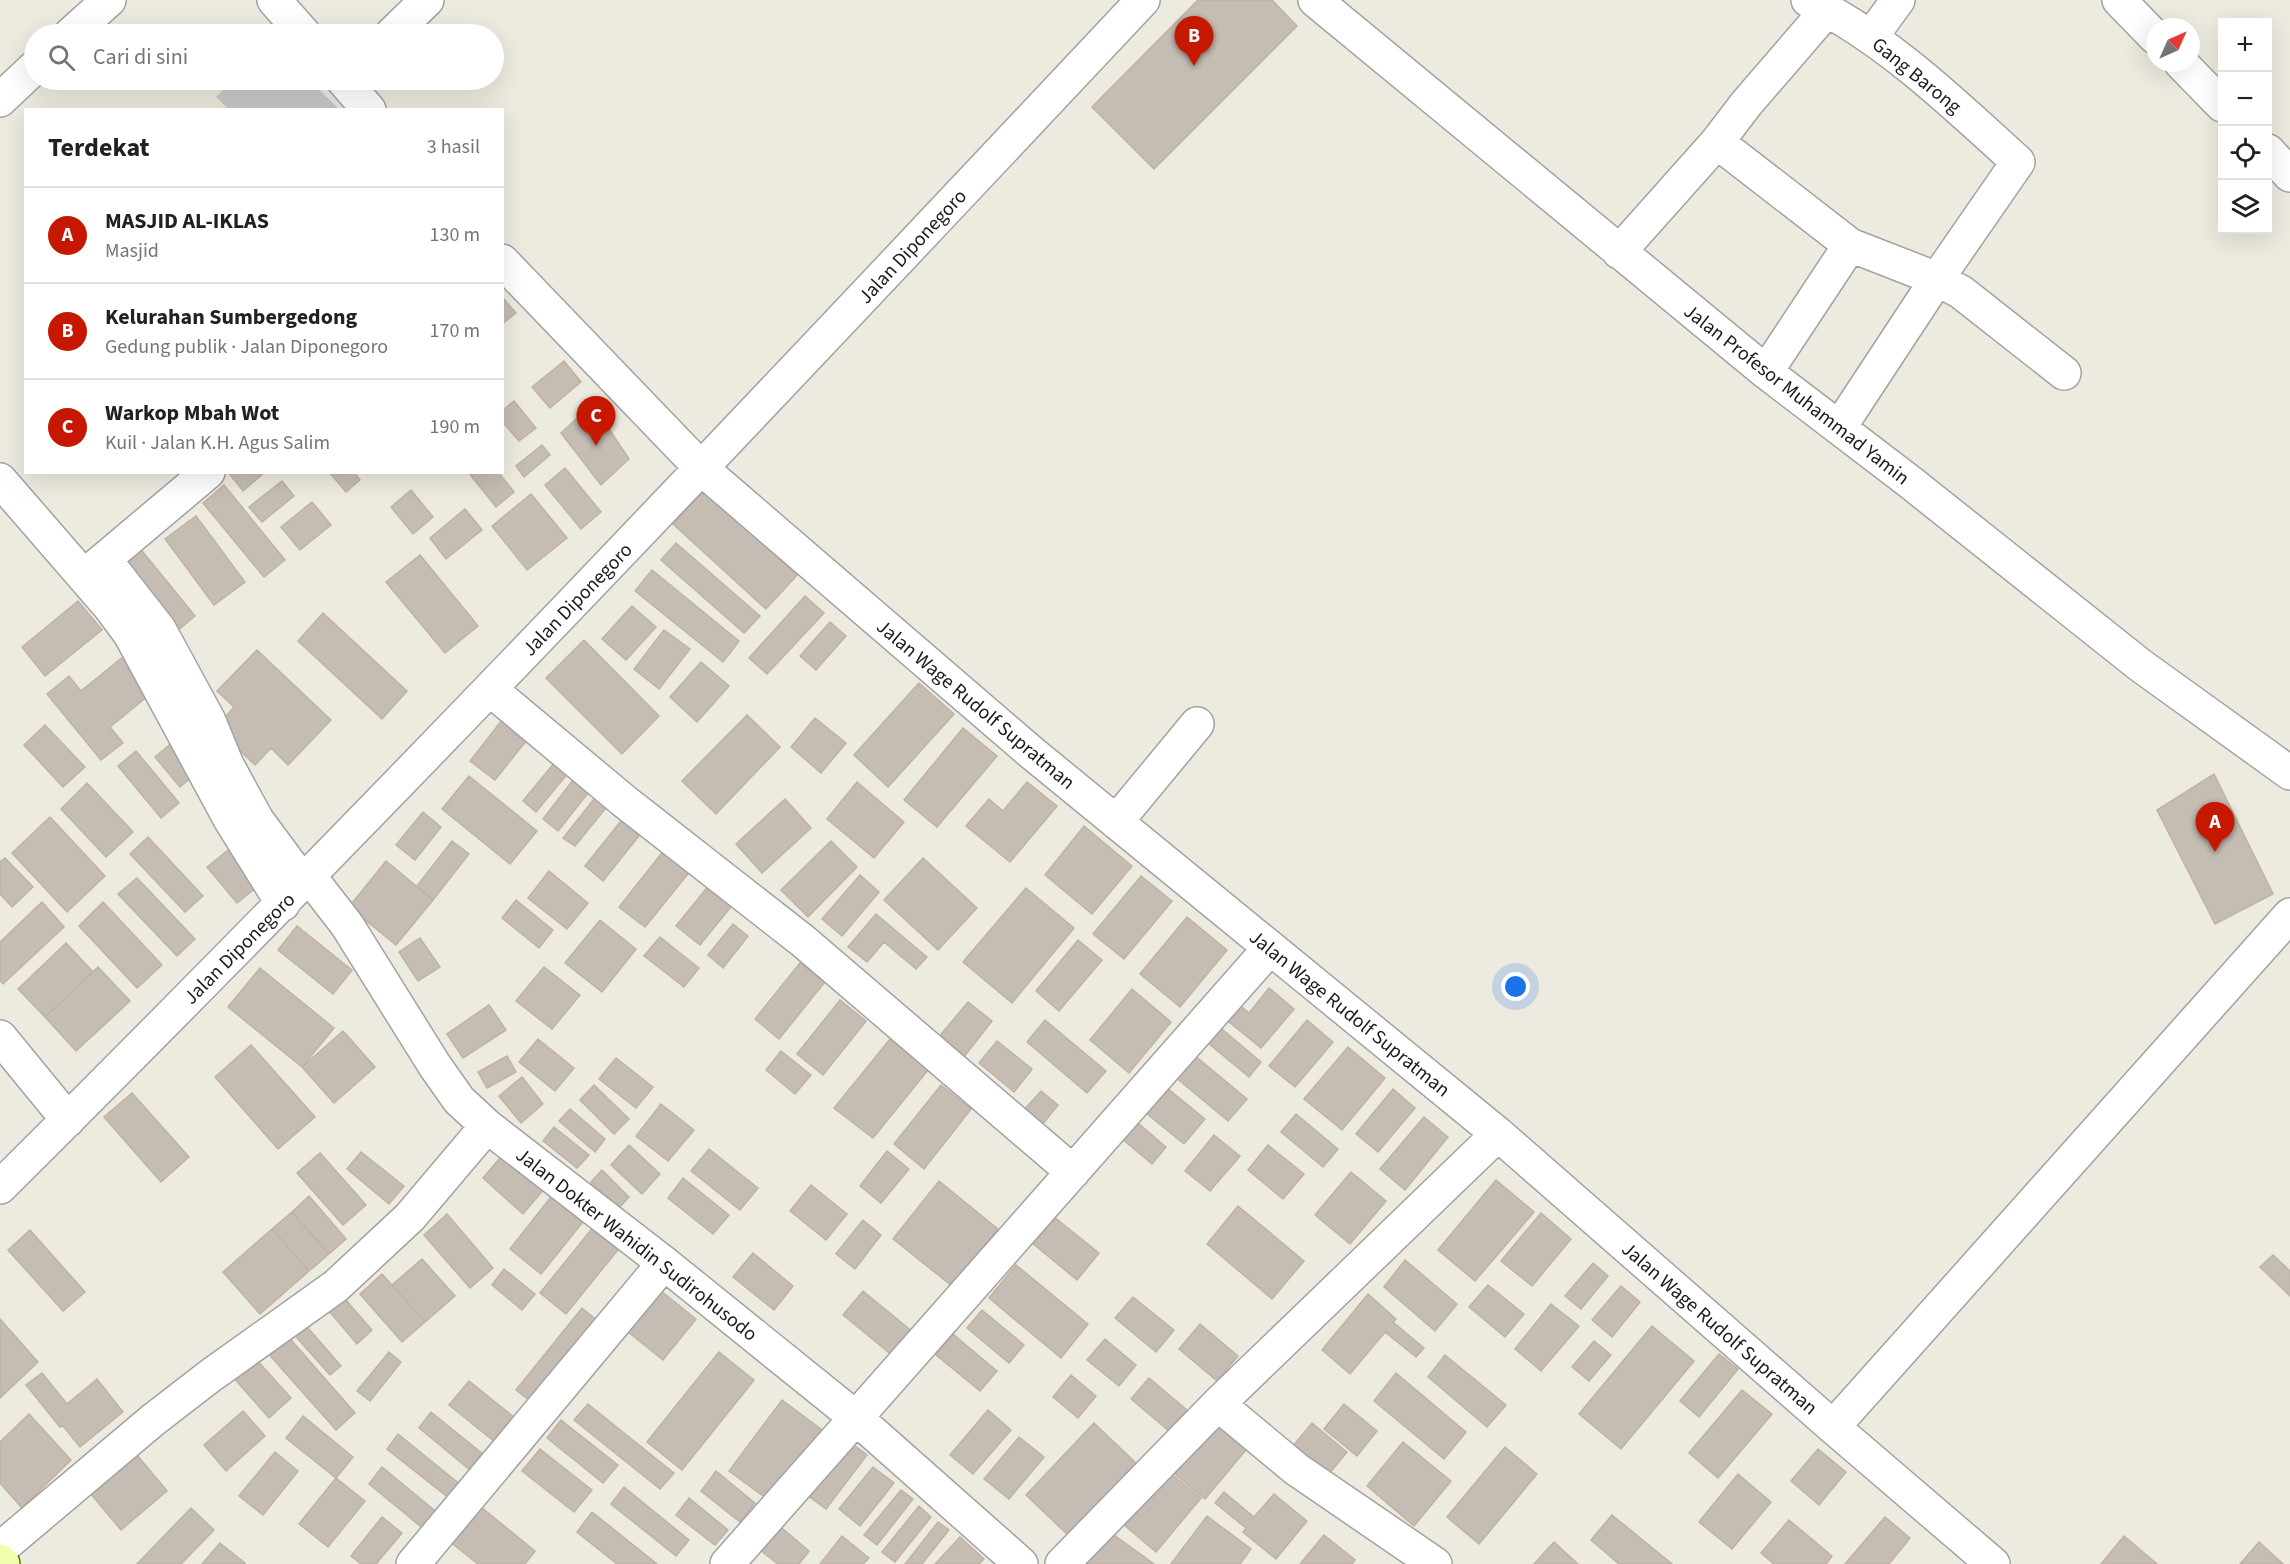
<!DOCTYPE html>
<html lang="id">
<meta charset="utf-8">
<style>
:root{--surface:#fff;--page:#f6f6f6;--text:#202124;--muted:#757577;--line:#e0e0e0;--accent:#c61800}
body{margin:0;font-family:"Source Sans 3",sans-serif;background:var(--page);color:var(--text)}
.controls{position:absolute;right:18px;top:18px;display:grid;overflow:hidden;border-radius:0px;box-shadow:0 6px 24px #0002}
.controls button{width:54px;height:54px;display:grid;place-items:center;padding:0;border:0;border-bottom:2px solid var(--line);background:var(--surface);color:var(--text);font:30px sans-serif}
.compass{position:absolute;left:2146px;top:18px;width:54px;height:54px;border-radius:50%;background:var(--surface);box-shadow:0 6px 24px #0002;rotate:45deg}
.you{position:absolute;left:1516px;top:987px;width:21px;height:21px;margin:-15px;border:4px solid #fff;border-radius:50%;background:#1a73e8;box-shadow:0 0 0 9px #1a73e833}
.badge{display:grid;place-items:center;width:39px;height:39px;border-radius:50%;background:var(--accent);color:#fff;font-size:20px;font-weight:700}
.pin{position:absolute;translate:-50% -50px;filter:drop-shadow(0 2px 3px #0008)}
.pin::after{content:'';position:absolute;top:32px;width:21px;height:18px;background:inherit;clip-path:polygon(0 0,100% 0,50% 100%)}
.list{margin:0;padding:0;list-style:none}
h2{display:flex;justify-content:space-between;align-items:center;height:78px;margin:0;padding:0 24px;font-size:26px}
h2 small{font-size:20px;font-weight:400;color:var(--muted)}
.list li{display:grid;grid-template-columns:39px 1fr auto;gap:18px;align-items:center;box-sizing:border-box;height:96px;padding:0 24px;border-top:2px solid var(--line)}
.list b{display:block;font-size:22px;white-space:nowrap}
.list p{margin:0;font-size:20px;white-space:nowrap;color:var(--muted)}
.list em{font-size:20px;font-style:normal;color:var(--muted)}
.icon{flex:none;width:33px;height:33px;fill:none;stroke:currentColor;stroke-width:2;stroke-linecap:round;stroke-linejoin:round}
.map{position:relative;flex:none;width:2290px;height:1564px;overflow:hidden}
.search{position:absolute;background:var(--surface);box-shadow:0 6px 24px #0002;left:24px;top:24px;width:480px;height:66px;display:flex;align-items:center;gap:15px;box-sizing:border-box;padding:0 21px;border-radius:33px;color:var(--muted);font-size:22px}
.panel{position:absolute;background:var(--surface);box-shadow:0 6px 24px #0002;left:24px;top:108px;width:480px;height:366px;border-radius:0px}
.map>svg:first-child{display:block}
</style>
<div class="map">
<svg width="2290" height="1564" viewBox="0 0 2290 1564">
<rect width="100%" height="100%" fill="#edeadf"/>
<!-- religious -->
<path fill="#c9c9c9" d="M233,80H309L339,109H228L216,97Z"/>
<!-- building -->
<path fill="#c5bdb3" stroke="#c0b2a1" stroke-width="1.5" d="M1198,0H1272L1297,26L1154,169L1092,107Z
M502,297L516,313L502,324Z
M564,361L581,382L550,408L532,387Z
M514,401L536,428L519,441L502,421V411Z
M588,408L607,426L629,459L601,485L561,433Z
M542,445L550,455L524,477L516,466Z
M565,468L601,512L581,529L545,485Z
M228,472H265L243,491Z
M329,472H354L360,480L346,492Z
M468,472H498L514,492L496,507Z
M282,481L294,496L262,522L249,507Z
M224,485L285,560L264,577L203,503Z
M411,490L433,517L413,534L391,507Z
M704,490L797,575L766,609L673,524Z
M531,494L567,538L527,570L492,526Z
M312,502L331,525L300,550L281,527Z
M465,509L482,530L446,559L430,538Z
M196,516L245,582L214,605L165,539Z
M676,543L760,616L744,633L661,560Z
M138,546L195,616L170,637L113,566Z
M420,555L478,626L445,653L386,582Z
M652,570L739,641L723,662L635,591Z
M805,596L824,613L767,674L749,658Z
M78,601L102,630L45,676L22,647Z
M632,606L656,627L626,660L602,639Z
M323,613L407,691L382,719L298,641Z
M830,622L846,636L816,670L800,656Z
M664,630L690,649L659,689L634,669Z
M584,640L659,716L622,754L546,678Z
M257,650L331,720L288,765L271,748L255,765L216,728L234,707L217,691Z
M124,656L153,692L110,727L123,743L101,760L47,694L69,676L81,691Z
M701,662L729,686L697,722L670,697Z
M919,683L954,714L888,787L854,755Z
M509,711L534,731L495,780L470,761Z
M747,715L780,747L716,814L682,781Z
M815,718L846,743L821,773L791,747Z
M45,725L85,767L63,787L24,745Z
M963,728L997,756L937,827L904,800Z
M174,741L199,771L180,787L155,757Z
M136,751L179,803L161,818L118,766Z
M560,756L573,767L536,812L523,801Z
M2214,774L2273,894L2215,924L2157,810Z
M577,775L593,787L558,831L543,819Z
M469,776L537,831L510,864L442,809Z
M857,782L904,822L874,858L827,819Z
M1027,782L1057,806L1010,862L966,826L989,799L1003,811Z
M87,783L133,832L106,857L61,809Z
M598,794L610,803L575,846L563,838Z
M785,799L811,828L762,873L736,844Z
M423,812L441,827L415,860L396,845Z
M50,817L105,876L67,912L12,853Z
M624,817L642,832L603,881L585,866Z
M1084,826L1132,866L1092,914L1045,875Z
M148,837L203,896L185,912L130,854Z
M452,841L469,854L433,900L417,886Z
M831,841L857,867L808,917L781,890Z
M232,847L262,883L237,903L207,867Z
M665,849L691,870L645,927L619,907Z
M5,858L33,887L12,907L0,894V862Z
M923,858L977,908L938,950L884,900Z
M386,861L433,900L396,945L349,907Z
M549,871L588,903L567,929L528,898Z
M860,875L879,892L842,936L822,919Z
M1141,876L1172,901L1124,959L1093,934Z
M137,878L195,939L177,956L118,894Z
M714,879L738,898L700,945L676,926Z
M1026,888L1074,928L1012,1003L963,962Z
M516,900L553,930L539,948L502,918Z
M42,902L64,927L3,984L0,980V942Z
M103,902L162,965L137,988L79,926Z
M876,914L927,957L916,969L884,942L867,962L848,947Z
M1187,917L1227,950L1180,1007L1140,974Z
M600,920L636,949L602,992L565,963Z
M733,924L748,936L723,968L708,955Z
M297,926L352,970L333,994L278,950Z
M660,937L699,968L684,987L644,956Z
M420,938L440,967L418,981L399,952Z
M1078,940L1102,960L1059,1011L1036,991Z
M66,943L93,972L45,1017L18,989Z
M800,963L825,982L779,1039L755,1019Z
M98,967L130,1001L76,1051L45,1017Z
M544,967L580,995L552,1029L516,1001Z
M260,968L334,1028L302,1067L228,1007Z
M1269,988L1294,1009L1261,1048L1218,1013L1231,998L1249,1013Z
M1132,989L1171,1022L1129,1073L1090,1040Z
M840,1000L866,1021L823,1075L797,1054Z
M968,1002L992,1021L963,1058L938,1038Z
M489,1005L506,1030L463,1058L447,1034Z
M1045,1020L1106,1071L1087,1093L1027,1042Z
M1307,1020L1333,1042L1295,1087L1269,1066Z
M1216,1024L1261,1062L1249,1077L1203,1039Z
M343,1031L375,1067L334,1103L302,1067Z
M538,1039L574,1068L555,1091L519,1062Z
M890,1039L929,1069L873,1138L834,1108Z
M997,1041L1032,1069L1014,1092L979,1063Z
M251,1045L315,1117L278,1149L215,1077Z
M1348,1047L1385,1078L1342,1130L1304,1099Z
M1187,1049L1247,1099L1228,1121L1168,1071Z
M781,1051L811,1075L795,1094L766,1070Z
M507,1056L516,1072L487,1088L478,1072Z
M616,1058L653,1087L636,1108L599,1079Z
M522,1077L543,1104L521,1123L499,1096Z
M594,1085L629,1119L614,1134L580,1100Z
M941,1085L971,1109L924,1169L894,1144Z
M1167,1088L1205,1119L1184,1144L1146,1113Z
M1393,1089L1415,1108L1378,1152L1356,1134Z
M1041,1091L1058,1105L1042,1125L1024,1110Z
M132,1093L189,1157L161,1182L104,1117Z
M661,1104L694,1130L668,1161L636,1136Z
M570,1109L605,1139L595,1152L559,1121Z
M1296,1114L1338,1149L1323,1167L1281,1132Z
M1130,1116L1166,1147L1152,1164L1115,1133Z
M1424,1117L1448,1137L1405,1190L1380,1169Z
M554,1127L589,1155L577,1168L543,1141Z
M1214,1135L1240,1156L1210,1191L1185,1171Z
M629,1145L660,1174L642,1194L611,1165Z
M1268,1145L1304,1174L1283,1199L1248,1170Z
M709,1149L758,1188L740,1210L691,1171Z
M887,1151L909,1169L881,1203L860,1186Z
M361,1152L404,1186L389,1204L347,1169Z
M505,1152L545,1188L523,1214L483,1178Z
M320,1153L366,1205L343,1225L297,1173Z
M602,1170L629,1197L618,1209L591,1182Z
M1351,1172L1386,1201L1350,1244L1315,1215Z
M683,1178L729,1215L713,1234L668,1198Z
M1496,1180L1534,1212L1475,1281L1438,1250Z
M939,1181L998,1229L952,1286L893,1239Z
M811,1185L847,1214L826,1240L790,1211Z
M554,1193L586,1218L541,1274L510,1249Z
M309,1196L346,1239L329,1254L292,1212Z
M1238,1206L1304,1261L1272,1299L1207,1244Z
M292,1212L329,1254L309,1271L272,1229Z
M1048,1212L1099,1253L1077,1280L1026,1238Z
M1541,1213L1571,1239L1532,1286L1501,1261Z
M447,1214L493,1268L470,1288L424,1235Z
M599,1220L625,1241L566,1314L540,1293Z
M863,1220L881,1235L855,1269L836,1254Z
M272,1229L309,1271L260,1314L223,1272Z
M30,1230L85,1292L63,1311L8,1250Z
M753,1253L793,1286L774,1310L733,1277Z
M2273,1255L2290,1271V1296L2260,1267Z
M422,1259L455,1296L425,1322L392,1285Z
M1405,1260L1457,1304L1435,1331L1384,1287Z
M1593,1263L1608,1276L1581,1309L1565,1296Z
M1016,1265L1088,1324L1061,1358L989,1298Z
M504,1269L535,1294L522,1310L492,1285Z
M382,1274L425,1322L402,1342L360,1294Z
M1488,1285L1524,1314L1505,1337L1469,1307Z
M1621,1286L1640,1302L1612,1337L1592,1320Z
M656,1287L696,1319L663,1360L623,1328Z
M863,1291L913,1332L893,1356L843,1315Z
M1368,1294L1396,1319L1393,1322L1424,1348L1416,1357L1385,1332L1350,1374L1322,1350Z
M1133,1297L1174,1330L1156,1352L1115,1318Z
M344,1298L372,1330L357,1344L329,1311Z
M1551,1304L1579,1326L1541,1371L1515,1349Z
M582,1308L605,1327L540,1409L516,1390Z
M982,1310L1024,1345L1009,1363L967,1328Z
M0,1319L38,1362L0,1398Z
M301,1320L341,1366L330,1375L290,1330Z
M1200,1324L1238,1356L1217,1381L1179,1349Z
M1652,1326L1694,1361L1621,1449L1579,1414Z
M285,1333L355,1413L336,1430L266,1351Z
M953,1334L997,1371L980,1391L936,1355Z
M1105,1339L1136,1365L1119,1386L1087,1360Z
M1594,1341L1611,1355L1589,1381L1572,1367Z
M389,1352L401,1362L370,1401L357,1391Z
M719,1352L754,1380L682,1470L647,1442Z
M1719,1354L1738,1369L1699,1417L1680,1401Z
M1445,1355L1506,1405L1487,1427L1428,1377Z
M255,1358L291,1398L269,1418L233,1377Z
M42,1373L67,1404L97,1379L123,1412L80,1447L63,1426L60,1427L26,1385Z
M1396,1373L1466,1432L1444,1459L1374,1401Z
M1071,1375L1096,1396L1078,1418L1053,1397Z
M1149,1378L1187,1410L1169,1431L1131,1399Z
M469,1381L520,1422L500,1446L449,1405Z
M1742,1390L1772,1414L1718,1478L1689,1453Z
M782,1400L822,1430L770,1501L729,1471Z
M588,1404L674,1473L660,1489L574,1420Z
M1344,1404L1377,1431L1357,1456L1324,1429Z
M988,1410L1011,1430L973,1474L950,1455Z
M243,1411L265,1436L226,1471L204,1445Z
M431,1412L483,1454L470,1470L419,1428Z
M29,1414L71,1460L22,1508L0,1483V1442Z
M1224,1414L1255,1439L1205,1499L1175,1474Z
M303,1416L353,1457L336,1478L286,1438Z
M561,1420L618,1465L603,1483L547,1438Z
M1094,1423L1136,1463L1068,1535L1026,1495Z
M1312,1423L1347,1452L1324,1480L1289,1451Z
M398,1434L461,1485L450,1499L387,1449Z
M843,1437L867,1455L826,1509L803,1492Z
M1019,1437L1044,1457L1009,1499L984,1479Z
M1403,1442L1451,1481L1414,1526L1367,1486Z
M1505,1447L1537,1474L1479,1544L1447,1517Z
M540,1449L592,1490L574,1512L522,1471Z
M1818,1449L1846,1472L1819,1505L1791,1481Z
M275,1452L298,1471L263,1515L239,1496Z
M137,1455L167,1491L121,1530L91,1494Z
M382,1467L439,1514L425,1530L369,1484Z
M873,1467L894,1483L860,1526L839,1509Z
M716,1471L755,1503L740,1522L701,1491Z
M1168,1471L1201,1498L1156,1552L1124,1525Z
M1738,1474L1771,1502L1732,1549L1699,1522Z
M336,1478L365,1501L328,1547L299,1524Z
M624,1487L689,1540L676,1556L611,1504Z
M901,1490L913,1499L877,1545L864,1535Z
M1224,1492L1254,1517L1274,1494L1307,1521L1276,1559L1243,1532L1246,1528L1215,1503Z
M689,1498L728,1530L715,1545L676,1515Z
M476,1503L535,1551L525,1564H478L448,1540Z
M919,1506L931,1517L895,1562L882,1552Z
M191,1508L214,1530L181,1564H137Z
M592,1512L657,1564H617L577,1532Z
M1612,1515L1672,1564H1619L1591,1540Z
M1207,1516L1251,1549L1240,1564H1171Z
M382,1517L402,1533L376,1564H361L351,1556Z
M1885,1517L1910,1538L1889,1564H1845Z
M771,1519L809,1551L799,1564H778L751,1543Z
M1789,1520L1832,1556L1826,1564H1774L1761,1553Z
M938,1522L949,1530L922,1564H905Z
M1110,1532L1154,1564H1086Z
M1324,1535L1355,1560L1352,1564H1300Z
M842,1536L869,1558L863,1564H820Z
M2124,1536L2157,1564H2101Z
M960,1537L984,1559L979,1564H935Z
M1554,1542L1578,1564H1534Z
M2259,1542L2283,1564H2240Z
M220,1543L245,1563L244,1564H202Z"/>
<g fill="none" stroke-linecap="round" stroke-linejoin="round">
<defs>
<path id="street" d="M274,0L304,34
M1315,0L1766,372L1910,482L2140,665L2290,773
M1808,0C1888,40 1952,102 2018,162L1937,279L1839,428
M2119,0L2155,37
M1827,10L1746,104L1717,142L1850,245
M71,34L109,0
M392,34L427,0
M1871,37L1898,0
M2181,63L2222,105
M343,80L369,110
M0,100L34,68
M2268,151L2290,175
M1619,252L1717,142
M502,261L702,469L1032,753L1498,1134L1833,1427L1993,1564
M1766,372L1850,245L1937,279L1961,292L2064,373
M0,480L110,607L130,634L230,819L283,904
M105,560L159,629L209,721L227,765L257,820L303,882
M88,573L208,472
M491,690L624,801L803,941L1073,1172
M1116,822L1197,724
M309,876L347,925L435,1066L459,1100L487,1126L664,1263L855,1417L1021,1564
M0,1037L68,1120
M0,1187C390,800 767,400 1143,0
M1218,1404L1296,1469L1435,1564
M1833,1427L2290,915
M0,1549L153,1420L210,1376L336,1286L410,1217L487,1126
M413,1564L664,1263
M727,1564L1270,948
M1062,1564L1218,1404L1498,1134"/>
<path id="secondary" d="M0,1561L3,1564"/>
</defs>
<!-- street casing -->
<use href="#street" stroke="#a2a2a2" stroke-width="36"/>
<!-- secondary casing -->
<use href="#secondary" stroke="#597400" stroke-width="36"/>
<!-- street -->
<use href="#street" stroke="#fff" stroke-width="33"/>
<!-- secondary -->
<use href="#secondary" stroke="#effdae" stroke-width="33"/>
</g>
<g text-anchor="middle" stroke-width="6" stroke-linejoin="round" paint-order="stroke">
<!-- street labels -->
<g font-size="20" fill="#1b1b1b" stroke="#fff">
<text transform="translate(1917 75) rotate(39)" y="7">Gang Barong</text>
<text transform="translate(912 246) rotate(-47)" y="7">Jalan Diponegoro</text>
<text transform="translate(1797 394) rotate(38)" y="7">Jalan Profesor Muhammad Yamin</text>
<text transform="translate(577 599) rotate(-46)" y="7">Jalan Diponegoro</text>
<text transform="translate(976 704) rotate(40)" y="7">Jalan Wage Rudolf Supratman</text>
<text transform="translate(239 948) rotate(-45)" y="7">Jalan Diponegoro</text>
<text transform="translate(1350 1013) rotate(39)" y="7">Jalan Wage Rudolf Supratman</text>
<text transform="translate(637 1244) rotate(38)" y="7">Jalan Dokter Wahidin Sudirohusodo</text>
<text transform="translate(1720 1328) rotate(41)" y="7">Jalan Wage Rudolf Supratman</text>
</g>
</g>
</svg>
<div class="controls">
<button>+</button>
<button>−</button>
<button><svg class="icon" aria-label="locate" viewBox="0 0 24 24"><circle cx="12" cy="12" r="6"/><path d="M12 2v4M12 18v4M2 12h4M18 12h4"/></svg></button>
<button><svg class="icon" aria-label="layers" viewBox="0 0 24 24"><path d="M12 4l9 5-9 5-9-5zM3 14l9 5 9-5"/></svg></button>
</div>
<svg class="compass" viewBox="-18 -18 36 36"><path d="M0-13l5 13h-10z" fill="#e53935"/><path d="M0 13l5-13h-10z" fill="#757577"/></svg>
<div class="you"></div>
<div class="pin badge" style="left:2215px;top:852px">A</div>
<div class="pin badge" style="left:1194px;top:66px">B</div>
<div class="pin badge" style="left:596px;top:446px">C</div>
<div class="search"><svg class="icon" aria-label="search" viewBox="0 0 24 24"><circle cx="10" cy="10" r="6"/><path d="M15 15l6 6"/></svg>Cari di sini</div>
<section class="panel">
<h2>Terdekat<small>3 hasil</small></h2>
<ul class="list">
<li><span class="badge">A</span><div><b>MASJID AL-IKLAS</b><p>Masjid</p></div><em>130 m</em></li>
<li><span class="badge">B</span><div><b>Kelurahan Sumbergedong</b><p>Gedung publik · Jalan Diponegoro</p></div><em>170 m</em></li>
<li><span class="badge">C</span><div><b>Warkop Mbah Wot</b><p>Kuil · Jalan K.H. Agus Salim</p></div><em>190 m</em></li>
</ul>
</section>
</div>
